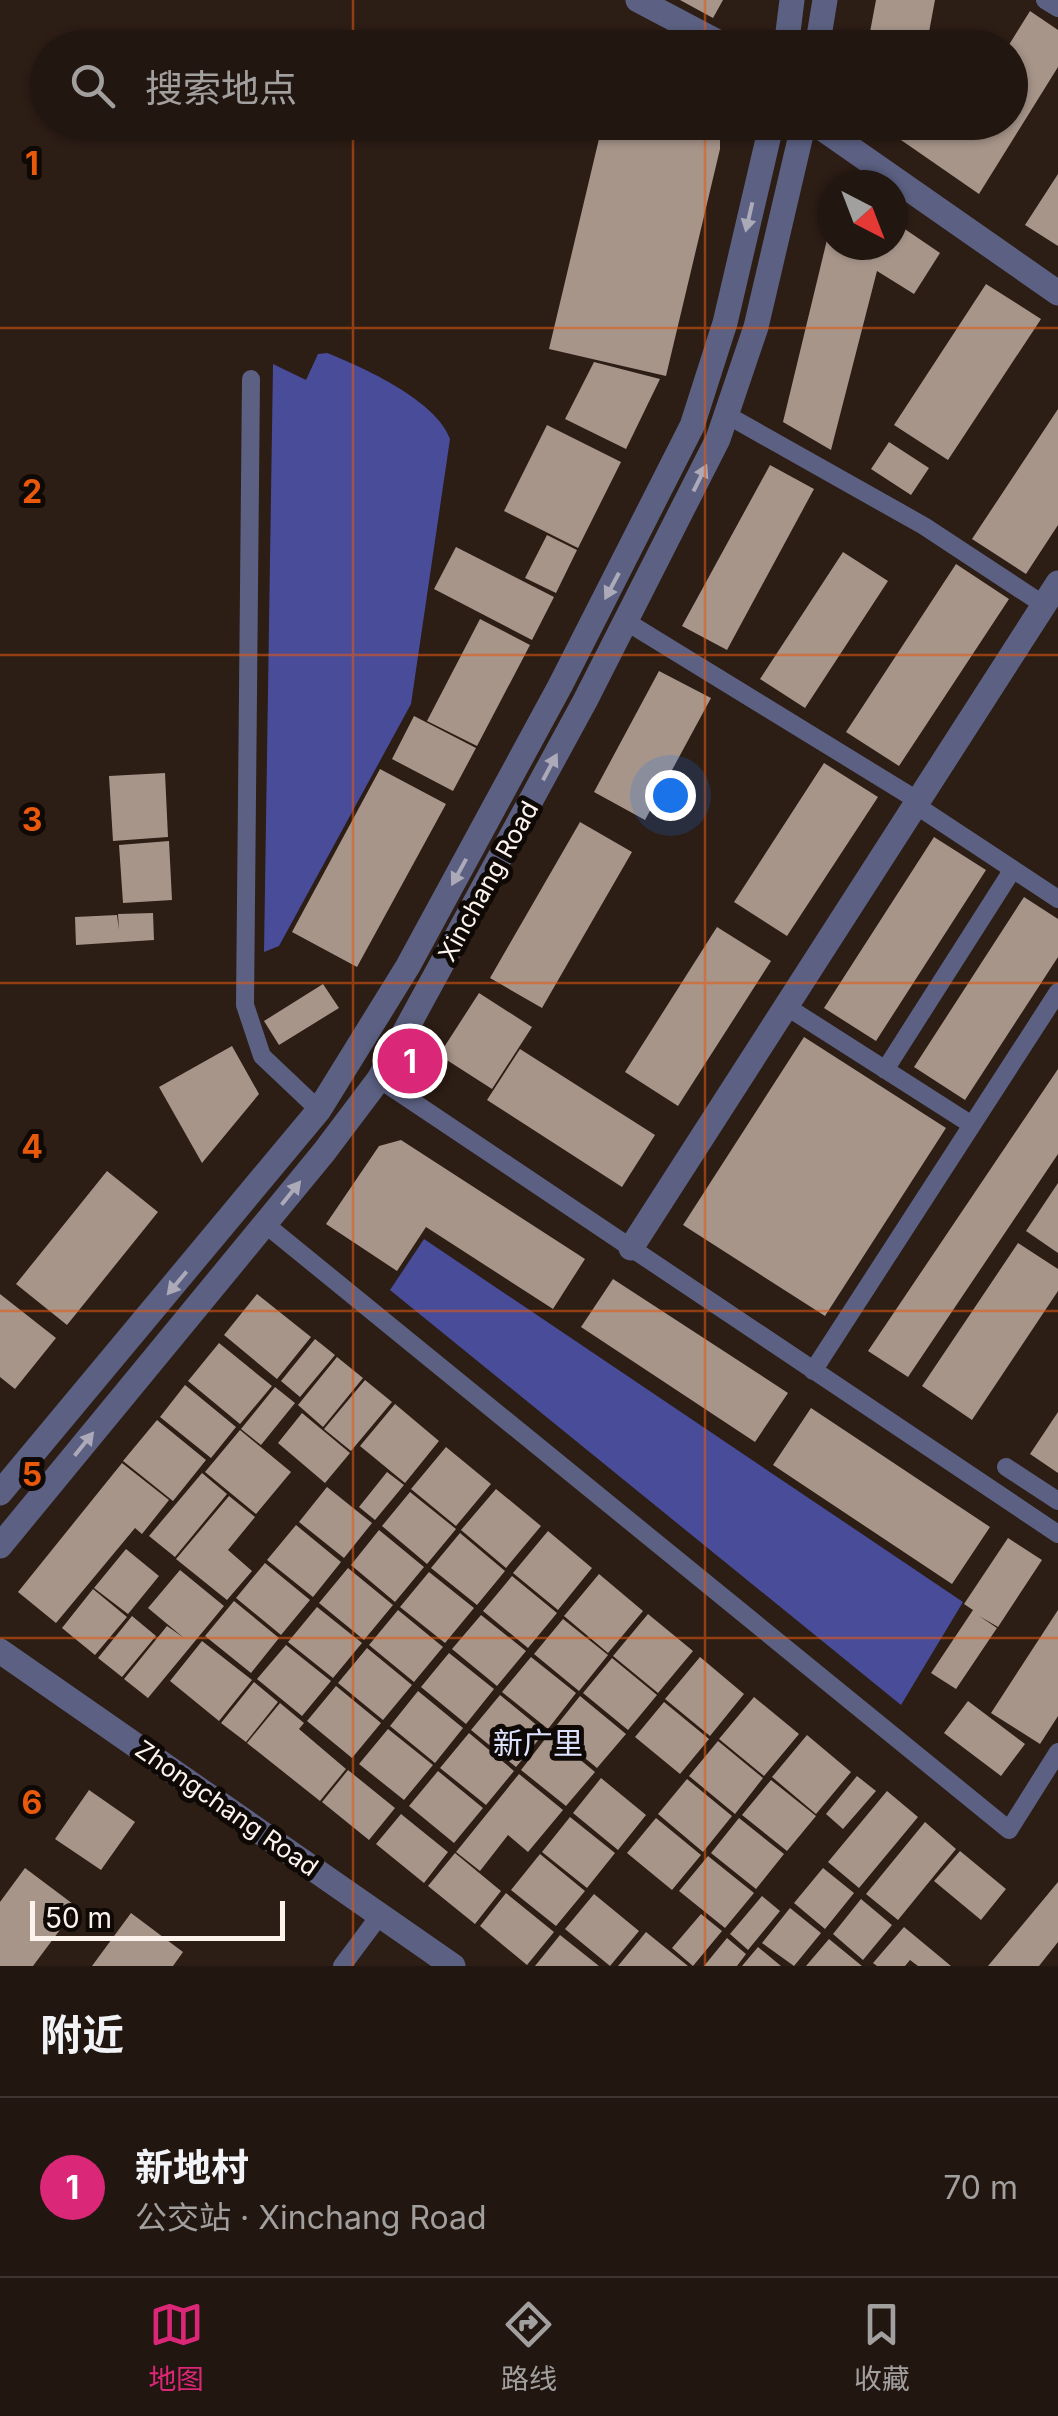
<!DOCTYPE html>
<html lang="zh">
<meta charset="utf-8">
<style>
:root{--surface:#211610;--page:#291f19;--text:#f1f3f6;--muted:#a29f9f;--line:#3e3530;--accent:#db2777}
body{margin:0;font-family:Inter,"Noto Sans SC",sans-serif;background:var(--page);color:var(--text)}
.compass{position:absolute;left:818px;top:170px;width:90px;height:90px;border-radius:50%;background:var(--surface);box-shadow:0 2px 8px #0004;rotate:138deg}
.scale{position:absolute;left:30px;bottom:25px;width:255px;box-sizing:border-box;padding-left:10px;border:5px solid #fdf3ed;border-top:0;font-size:28px;line-height:35px;white-space:nowrap;color:#fdf3ed;-webkit-text-stroke:8px #0f0906;paint-order:stroke}
.you{position:absolute;left:670px;top:795px;width:35px;height:35px;margin:-25px;border:8px solid #fff;border-radius:50%;background:#1a73e8;box-shadow:0 0 0 15px #1a73e833}
.badge{display:grid;place-items:center;width:65px;height:65px;border-radius:50%;background:var(--accent);color:#fff;font-size:32px;font-weight:700}
.pin{position:absolute;translate:-50% -50%;border:5px solid #fff;box-shadow:0 2px 10px #0006}
.list{margin:0;padding:0;list-style:none}
h2{display:flex;justify-content:space-between;align-items:center;height:130px;margin:0;padding:0 40px;font-size:42px}
h2 small{font-size:32px;font-weight:400;color:var(--muted)}
.list li{display:grid;grid-template-columns:65px 1fr auto;gap:30px;align-items:center;box-sizing:border-box;height:180px;padding:0 40px;border-top:2px solid var(--line)}
.list b{display:block;font-size:38px;white-space:nowrap}
.list p{margin:0;font-size:32px;white-space:nowrap;color:var(--muted)}
.list em{font-size:32px;font-style:normal;color:var(--muted)}
.icon{flex:none;width:55px;height:55px;fill:none;stroke:currentColor;stroke-width:2;stroke-linecap:round;stroke-linejoin:round}
.map{position:relative;flex:none;width:1058px;height:1966px;overflow:hidden}
.search{position:absolute;background:var(--surface);box-shadow:0 2px 8px #0004;left:30px;right:30px;top:30px;height:110px;display:flex;align-items:center;gap:25px;box-sizing:border-box;padding:0 35px;border-radius:55px;color:var(--muted);font-size:38px}
.sheet{height:310px;background:var(--surface)}
nav{display:flex;justify-content:space-around;align-items:center;box-sizing:border-box;height:140px;border-top:2px solid var(--line);background:var(--surface);font-size:28px;color:var(--muted)}
nav a{display:grid;justify-items:center;gap:5px}
nav .on{color:var(--accent)}
.map>svg:first-child{display:block}
</style>
<div class="map">
<svg width="1058" height="1966" viewBox="0 0 1058 1966">
<rect width="100%" height="100%" fill="#2c1d15"/>
<!-- water -->
<path fill="#494c99" d="M327,353C363,367 437,401 450,439L411,704L279,946L264,952L273,364L306,380L318,354Z
M424,1239L963,1602L901,1705L390,1290Z"/>
<!-- building -->
<path fill="#a7958a" d="M680,0H723L713,18Z
M876,0H935L926,48H867Z
M1030,11L1058,30V67L979,194L875,122H1010V48H1007Z
M603,122H706L720,135V149L666,376L549,349Z
M1058,174V246L1025,225Z
M832,219L833,245H893V221L940,253L914,294L877,271L831,450L783,422Z
M986,284L1041,319L948,460L894,425Z
M594,362L660,379L626,449L565,419Z
M1058,409V525L1026,574L972,539Z
M547,425L621,462L578,548L504,511Z
M889,442L929,468L911,495L871,469Z
M770,465L814,489L727,650L682,626Z
M547,535L577,550L556,593L525,578Z
M456,547L554,597L532,640L434,589Z
M843,552L888,581L805,708L760,679Z
M956,564L1009,599L899,766L846,732Z
M480,619L530,645L477,746L427,721Z
M659,671L711,698L645,820L594,792Z
M414,716L476,748L453,791L392,759Z
M824,763L878,797L787,936L734,902Z
M380,769L446,804L357,967L292,932Z
M165,773L168,837L113,841L109,776Z
M580,822L632,852L542,1008L490,978Z
M934,837L986,870L876,1041L824,1008Z
M169,841L172,900L123,903L119,845Z
M1024,897L1058,919V957L965,1100L914,1067Z
M153,913L154,940L76,945L75,917L117,915L119,930L118,914Z
M717,927L771,961L678,1106L625,1072Z
M323,984L339,1008L279,1045L264,1021Z
M479,993L532,1027L492,1089L439,1055Z
M804,1037L946,1128L825,1316L683,1225Z
M232,1046L259,1094L202,1163L159,1087Z
M520,1049L655,1135L622,1187L487,1100Z
M1058,1069V1154L908,1377L868,1351Z
M401,1140L585,1259L553,1309L426,1227L397,1271L326,1224L379,1146Z
M107,1171L158,1212L67,1325L16,1284Z
M1058,1183V1253L1026,1231Z
M1018,1243L1058,1269V1291L972,1420L922,1386Z
M613,1279L788,1393L755,1442L581,1327Z
M0,1294L56,1338L15,1389L0,1377Z
M257,1294L311,1337L277,1379L224,1335Z
M315,1339L335,1355L300,1397L281,1381Z
M219,1343L272,1386L240,1424L188,1381Z
M337,1357L363,1378L323,1427L298,1405Z
M365,1380L392,1402L351,1451L324,1429Z
M185,1385L236,1427L211,1458L160,1417Z
M275,1387L295,1403L261,1445L241,1429Z
M395,1404L439,1441L405,1483L360,1446Z
M811,1408L990,1527L952,1584L773,1465Z
M1058,1412V1473L1030,1454Z
M302,1413L350,1453L325,1483L278,1443Z
M157,1420L206,1460L173,1501L123,1461Z
M240,1430L291,1472L256,1514L205,1472Z
M446,1447L491,1484L456,1526L411,1489Z
M122,1463L169,1500L142,1534L135,1528L56,1623L18,1592Z
M387,1472L404,1485L375,1520L359,1507Z
M202,1473L227,1494L175,1557L149,1536Z
M327,1487L372,1523L344,1558L299,1522Z
M496,1489L541,1526L506,1568L461,1530Z
M410,1492L456,1529L427,1564L382,1526Z
M229,1496L255,1517L228,1550L252,1571L227,1600L176,1559Z
M296,1525L341,1562L313,1597L267,1560Z
M379,1530L424,1567L395,1602L351,1565Z
M548,1531L592,1568L558,1610L513,1573Z
M460,1533L505,1571L477,1605L431,1568Z
M1008,1538L1042,1560L998,1627L979,1616L997,1628L956,1689L931,1673L973,1610L964,1604Z
M126,1549L159,1576L128,1614L94,1588Z
M265,1563L310,1600L281,1635L236,1598Z
M348,1568L393,1605L364,1640L319,1603Z
M180,1570L224,1606L148,1698L124,1679L167,1626L184,1638L148,1608Z
M429,1572L474,1608L445,1643L400,1607Z
M599,1574L643,1611L608,1653L564,1616Z
M512,1576L557,1613L528,1648L483,1611Z
M93,1589L127,1617L95,1655L62,1628Z
M234,1601L279,1638L251,1673L205,1636Z
M317,1607L362,1643L333,1678L288,1642Z
M398,1610L443,1647L414,1682L369,1645Z
M1058,1610V1716L1040,1744L991,1713Z
M648,1614L693,1651L658,1693L613,1656Z
M481,1615L526,1651L497,1686L452,1649Z
M132,1616L156,1636L122,1677L98,1658Z
M563,1619L608,1655L579,1691L534,1654Z
M202,1641L252,1680L219,1721L170,1681Z
M286,1645L331,1681L302,1716L257,1679Z
M367,1648L412,1685L383,1720L338,1683Z
M449,1653L494,1689L466,1724L421,1687Z
M531,1657L576,1693L548,1729L502,1692Z
M700,1657L744,1694L710,1736L665,1699Z
M612,1658L657,1695L628,1730L583,1693Z
M254,1682L278,1702L246,1742L221,1723Z
M336,1686L381,1723L352,1758L307,1721Z
M418,1691L463,1728L435,1763L390,1726Z
M500,1695L545,1732L516,1767L471,1730Z
M580,1696L626,1734L597,1768L552,1731Z
M754,1697L799,1734L764,1776L719,1739Z
M968,1701L1025,1744L1001,1776L944,1733Z
M664,1702L709,1739L680,1774L635,1737Z
M280,1703L304,1723L299,1729L346,1769L320,1801L247,1743Z
M388,1729L433,1765L404,1800L359,1764Z
M469,1733L514,1771L486,1805L440,1768Z
M549,1734L595,1772L566,1806L521,1770Z
M807,1735L851,1772L816,1814L772,1777Z
M718,1741L763,1778L735,1814L689,1776Z
M348,1770L395,1808L369,1840L322,1802Z
M438,1771L483,1808L454,1843L409,1806Z
M519,1774L563,1810L528,1852L508,1835L480,1871L456,1852Z
M857,1776L876,1791L843,1829L826,1814Z
M601,1778L646,1815L618,1850L573,1813Z
M687,1779L732,1816L703,1852L658,1814Z
M771,1780L816,1816L787,1851L742,1815Z
M89,1790L135,1822L101,1870L55,1839Z
M887,1791L918,1817L859,1888L828,1862Z
M401,1814L448,1852L424,1883L376,1844Z
M570,1817L615,1853L587,1888L542,1852Z
M656,1818L701,1855L672,1890L627,1853Z
M739,1818L784,1854L756,1889L711,1853Z
M925,1822L956,1849L898,1920L866,1894Z
M960,1851L1006,1889L981,1920L934,1881Z
M455,1853L501,1891L475,1924L428,1886Z
M540,1854L585,1891L556,1926L511,1890Z
M708,1856L754,1893L725,1928L679,1891Z
M25,1868L77,1907L33,1966H0V1902Z
M823,1868L854,1893L825,1929L794,1903Z
M1058,1882V1942L1039,1966H988Z
M506,1893L554,1932L527,1965L480,1926Z
M594,1894L639,1931L610,1966L565,1929Z
M762,1896L780,1911L748,1950L730,1934Z
M861,1899L892,1925L863,1960L833,1934Z
M790,1908L821,1933L794,1966L762,1943Z
M131,1913L183,1952L173,1966H92Z
M701,1914L722,1931L693,1966L672,1948Z
M904,1927L951,1966H918L910,1960L905,1966H877L873,1963Z
M646,1932L688,1966H618Z
M560,1935L599,1966H535Z
M727,1938L746,1954L737,1966H704Z
M829,1939L862,1966H806Z
M758,1947L781,1966H742Z"/>
<g fill="none" stroke-linecap="round" stroke-linejoin="round">
<!-- service -->
<path stroke="#5c6183" stroke-width="18" d="M1045,0L1058,8
M251,379L245,1005L262,1056L319,1110
M727,415L924,526L1044,605
M627,622L917,800
M914,804L1058,899
M784,1005L972,1125
M885,1070L1013,869
M379,1079L1058,1534
M265,1224L1009,1830L1058,1752
M813,1371L1058,992
M1006,1467L1058,1501
M342,1966L380,1915"/>
<!-- minor -->
<path stroke="#5c6183" stroke-width="25" d="M638,0L729,48
M813,122L1058,293
M631,1248L1058,583"/>
<!-- tertiary -->
<path stroke="#5c6183" stroke-width="25" d="M786,48L792,0
M817,48L825,0
M0,1493L319,1110L408,966L560,686L692,426L725,323L772,122
M0,1546L324,1152L379,1079L585,701L718,439L756,327L804,122
M0,1651L453,1966"/>
</g>
<!-- one-way arrows -->
<defs><path id="oneway-solid" d="M-6-.8H1V-3.2L6.5 0L1 3.2V.8H-6Z" transform="scale(2.5)"/></defs>
<g fill="#acaab8">
<use href="#oneway-solid" transform="translate(749 217) rotate(103)"/>
<use href="#oneway-solid" transform="translate(700 478) rotate(-64)"/>
<use href="#oneway-solid" transform="translate(612 586) rotate(118)"/>
<use href="#oneway-solid" transform="translate(550 767) rotate(-62)"/>
<use href="#oneway-solid" transform="translate(459 872) rotate(119)"/>
<use href="#oneway-solid" transform="translate(291 1193) rotate(-51)"/>
<use href="#oneway-solid" transform="translate(177 1283) rotate(130)"/>
<use href="#oneway-solid" transform="translate(84 1444) rotate(-51)"/>
</g>
<!-- grid -->
<path fill="none" stroke="#e8590c" stroke-width="2.5" stroke-opacity="0.55" d="M353,0V48M705,0V48M353,122V1966M705,122V1966M0,328H1058M0,655H1058M0,983H1058M0,1311H1058M0,1638H1058"/>
<g text-anchor="middle" stroke-width="10" stroke-linejoin="round" paint-order="stroke">
<!-- street labels -->
<g font-size="25" fill="#fdf3ed" stroke="#0f0906">
<text transform="translate(488 881) rotate(-61)" y="9">Xinchang Road</text>
<text transform="translate(227 1808) rotate(35)" y="9">Zhongchang Road</text>
</g>
<!-- quarter labels -->
<g font-size="30" fill="#dde2ff" stroke="#0f0906">
<text x="538" y="1754">新广里</text>
</g>
</g>
<g font-size="32" text-anchor="middle" font-weight="bold" fill="#e8590c" stroke="#0f0906" stroke-width="10" stroke-linejoin="round" paint-order="stroke">
<text x="32" y="175">1</text>
<text x="32" y="503">2</text>
<text x="32" y="831">3</text>
<text x="32" y="1158">4</text>
<text x="32" y="1486">5</text>
<text x="32" y="1814">6</text>
</g>
</svg>
<svg class="compass" viewBox="-18 -18 36 36"><path d="M0-13l5 13h-10z" fill="#e53935"/><path d="M0 13l5-13h-10z" fill="#a29f9f"/></svg>
<div class="scale">50 m</div>
<div class="you"></div>
<div class="pin badge" style="left:410px;top:1061px">1</div>
<div class="search"><svg class="icon" aria-label="search" viewBox="0 0 24 24"><circle cx="10" cy="10" r="6"/><path d="M15 15l6 6"/></svg>搜索地点</div>
</div>
<section class="sheet">
<h2>附近<small></small></h2>
<ul class="list">
<li><span class="badge">1</span><div><b>新地村</b><p>公交站 · Xinchang Road</p></div><em>70 m</em></li>
</ul>
</section>
<nav>
<a class="on"><svg class="icon" aria-label="map" viewBox="0 0 24 24"><path d="M3 6l6-2 6 2 6-2v14l-6 2-6-2-6 2zM9 4v14M15 6v14"/></svg>地图</a>
<a><svg class="icon" aria-label="directions" viewBox="0 0 24 24"><path d="M12 3l9 9-9 9-9-9zM9 14v-3h6M13 9l2 2-2 2"/></svg>路线</a>
<a><svg class="icon" aria-label="saved" viewBox="0 0 24 24"><path d="M7 4h10v16l-5-4-5 4z"/></svg>收藏</a>
</nav>
